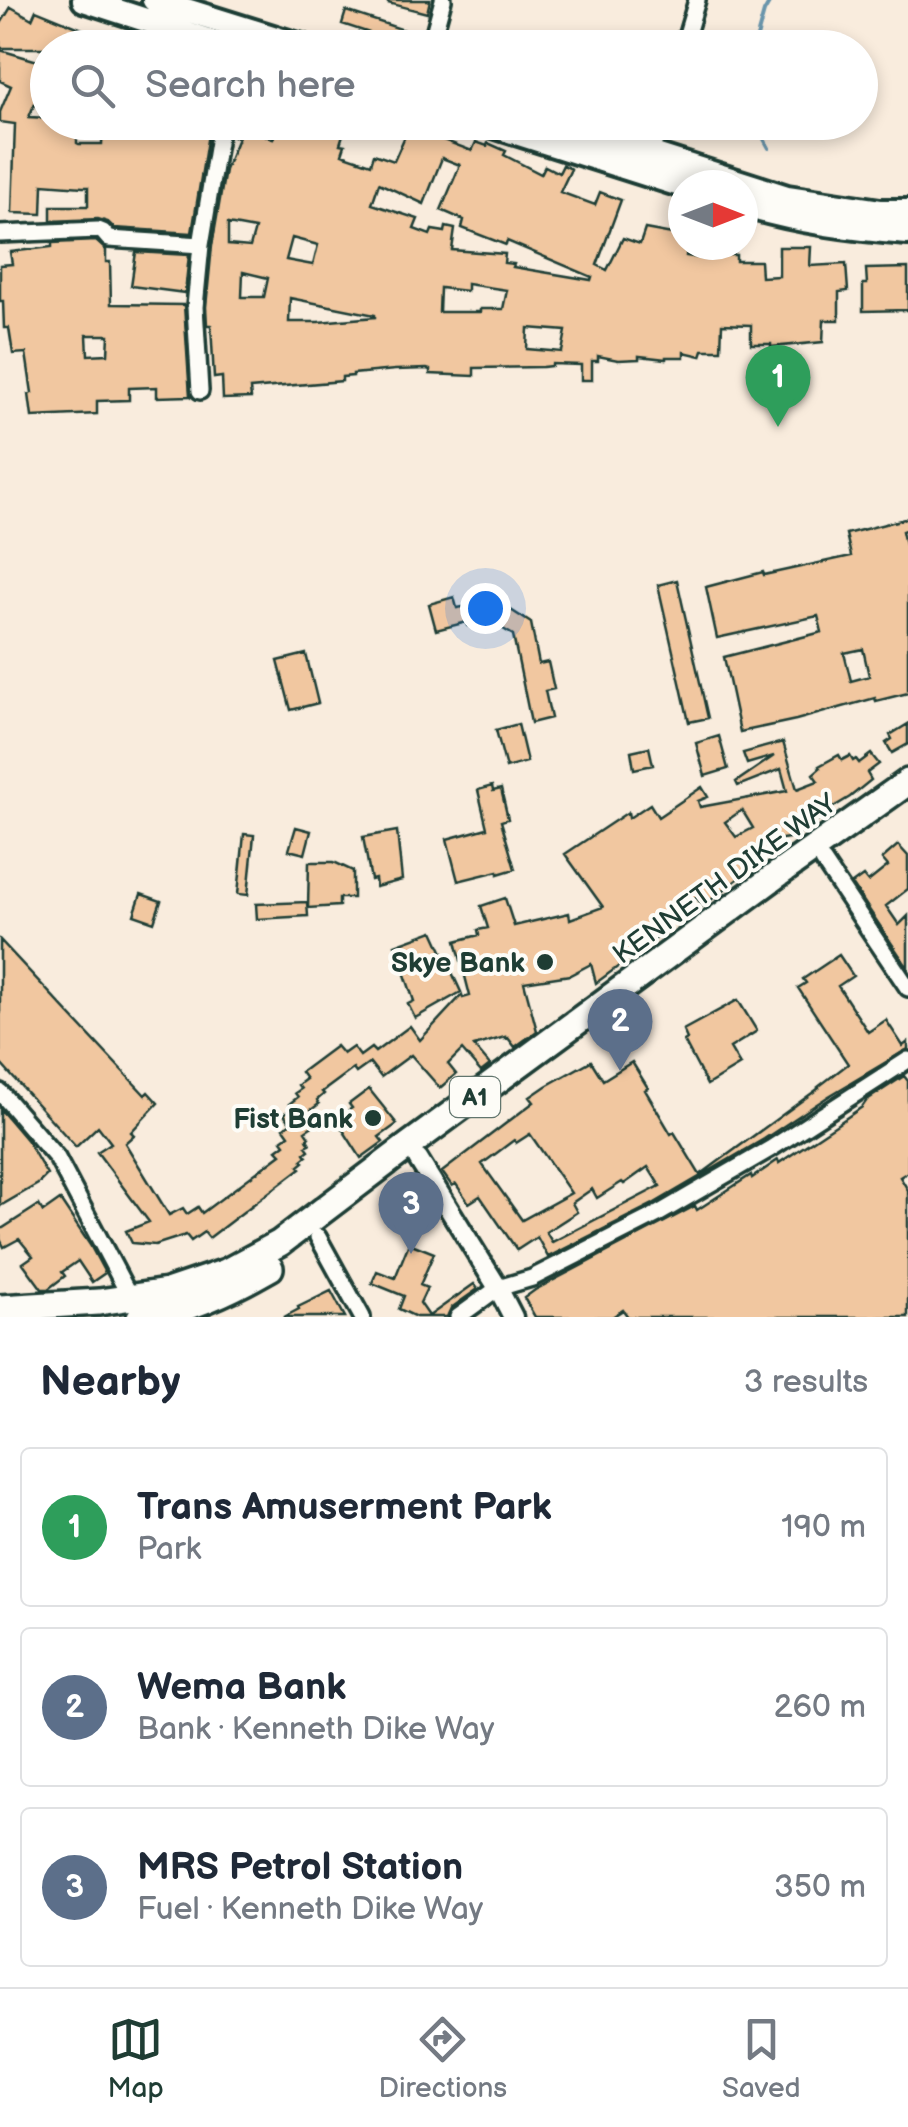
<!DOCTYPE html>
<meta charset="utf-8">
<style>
:root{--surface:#fff;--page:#f2f2f3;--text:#1f2937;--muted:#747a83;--line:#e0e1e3;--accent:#1f3d34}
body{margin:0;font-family:"Balsamiq Sans",sans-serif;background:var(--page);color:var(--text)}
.compass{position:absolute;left:668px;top:170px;width:90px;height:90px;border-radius:50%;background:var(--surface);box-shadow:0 5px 15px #0003;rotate:90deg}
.you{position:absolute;left:485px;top:608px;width:35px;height:35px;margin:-25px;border:8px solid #fff;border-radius:50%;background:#1a73e8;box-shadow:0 0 0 15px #1a73e833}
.badge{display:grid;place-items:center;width:65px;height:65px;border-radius:50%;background:var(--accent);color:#fff;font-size:32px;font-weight:700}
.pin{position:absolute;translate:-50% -82px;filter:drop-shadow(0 2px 5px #0008)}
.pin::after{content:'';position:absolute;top:52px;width:35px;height:30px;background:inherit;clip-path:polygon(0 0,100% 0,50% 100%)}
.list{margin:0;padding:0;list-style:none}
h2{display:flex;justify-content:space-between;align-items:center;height:130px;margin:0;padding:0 40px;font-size:42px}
h2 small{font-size:32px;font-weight:400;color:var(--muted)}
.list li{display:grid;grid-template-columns:65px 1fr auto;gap:30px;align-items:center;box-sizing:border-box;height:160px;margin:0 20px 20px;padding:0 20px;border:2px solid var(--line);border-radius:10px}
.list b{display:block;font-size:38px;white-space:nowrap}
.list p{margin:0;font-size:32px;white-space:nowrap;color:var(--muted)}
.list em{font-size:32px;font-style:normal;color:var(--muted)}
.icon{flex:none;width:55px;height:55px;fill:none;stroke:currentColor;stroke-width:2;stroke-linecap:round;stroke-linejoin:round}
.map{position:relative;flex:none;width:908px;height:1317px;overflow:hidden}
.search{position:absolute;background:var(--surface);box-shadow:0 5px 15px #0003;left:30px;right:30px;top:30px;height:110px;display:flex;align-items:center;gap:25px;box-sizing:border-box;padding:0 35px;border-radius:55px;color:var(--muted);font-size:38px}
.sheet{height:670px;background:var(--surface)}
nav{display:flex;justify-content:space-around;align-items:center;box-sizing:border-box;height:140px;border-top:2px solid var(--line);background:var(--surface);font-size:28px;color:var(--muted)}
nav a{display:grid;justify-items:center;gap:5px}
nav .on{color:var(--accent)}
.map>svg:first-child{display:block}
</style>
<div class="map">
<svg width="908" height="1317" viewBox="0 0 908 1317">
<rect width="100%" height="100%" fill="#f9ecdd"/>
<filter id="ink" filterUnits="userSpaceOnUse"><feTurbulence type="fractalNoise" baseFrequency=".01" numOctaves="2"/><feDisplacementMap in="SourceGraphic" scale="20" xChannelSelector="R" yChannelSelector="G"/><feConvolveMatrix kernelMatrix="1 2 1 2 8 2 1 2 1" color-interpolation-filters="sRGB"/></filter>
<g filter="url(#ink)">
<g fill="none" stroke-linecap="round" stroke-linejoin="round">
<!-- stream -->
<path stroke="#6b95ab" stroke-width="4" d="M754,48L764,12L771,0
M761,122L764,139L769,148"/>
</g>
<!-- building -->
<path fill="#f1c7a0" stroke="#1f3d34" stroke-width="2.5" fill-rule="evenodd" d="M388,0H430L427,13L388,3Z
M11,7L32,19L36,10L92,33L86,48H0V25Z
M346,11L410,32L406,45L342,24Z
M0,50L48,64V89L41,88L29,117L48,118V122H77V143L79,144H102L103,122H212L208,134L192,233L114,228L108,222L98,219L51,221V206H88V187H83L43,184L42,214L12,213L15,124L0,122V112L11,86L0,81Z
M235,122H251L249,128L273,139L281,122H347L340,144L345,145L342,154L371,164L374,154L394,161L409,127L472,151L476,142L487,146L488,143L506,151L504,155L541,174L545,166L559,173L563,165L571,169L560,192L595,205L600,192L621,200L597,265L607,270L623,238L640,244L645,229L683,236V245H687L686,256L706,259V255H736V261H760L761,277L779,276V247H811L810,266L846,264L848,291L839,292V320H824L823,342L771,347V344H751V325L722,324L721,350H703L701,356L684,352V357H666V359L639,356V359L618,360L598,356V361H592V380H581V365L552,364V366L543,367L474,368V376L430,374V370L427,369L395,370L353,374V376L342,377V381L250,389L251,398L223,399L222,377L214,378L211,325H207L206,307L212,246L225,170L238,138L231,135ZM442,158L460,165L441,210L464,220L462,228L506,245L507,241L592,277L591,280L513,267L514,264L504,263L505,254L452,250L455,229L446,227L445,232L432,230L430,235L414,229L418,219L372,204L379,183L424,204ZM228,224L255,229L250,247L228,245ZM292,238L318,245L313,265L286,260ZM243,272L268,278L264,297H242ZM467,284L507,290L503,309H480V312H439L440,288L467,291ZM290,298L375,315V317L318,322H289ZM528,328L566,331L562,352L527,349Z
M96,241L106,250V262H110L111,304L184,305L190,396L157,397V387L129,388V400L97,401V414L32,417L29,394L32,393L26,353L13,354L9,328H4L3,301H0V265L12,264L10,252L52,247V243ZM87,335H109L108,354L88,355Z
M136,252L189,255L185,293L131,286Z
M908,268V310L863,311V284H867L866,269Z
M908,518V529L902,531L908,558V693L876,701L875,698L796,720L740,732L724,657L822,632L818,616L717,638L706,587L763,572L764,575L851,556L846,534ZM863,649L869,676L851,681L844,653Z
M677,580L708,718L689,722L658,585Z
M454,597L457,608L497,601L531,623L539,664L548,662L554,689L545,691L551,718L531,723L513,635L490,621L468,626L467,622L436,630L429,604Z
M306,654L318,703L291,710L278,661Z
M518,724L527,762L506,768L496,730Z
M908,724V744L892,753L886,743L892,739L890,735Z
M719,736L728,769L705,776L696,743Z
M783,742L797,789L818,781L813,774L820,768L819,766L839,755L842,760L850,756L853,761L856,759L859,763L871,754L879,764L867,773L871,780L850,797L827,811L828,813L795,837L769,841L747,854L756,865L703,906L696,897L663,921L669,929L596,983L591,964L570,975L524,982L537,1031L515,1047L508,1038L505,1039V1037L474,1046L490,1065L481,1072L462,1050L448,1064L456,1074L440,1088L411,1055L381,1077L370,1063L356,1073L353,1069L322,1092L324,1094L317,1100L319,1104L311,1110L315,1115L309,1119L314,1125L305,1131L309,1137L307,1139L310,1144L306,1146L309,1150L305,1153L307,1156L302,1160L304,1162L299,1166L301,1168L209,1238L204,1232L191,1241L186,1235L155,1245L132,1243L126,1231L149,1222L97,1152L111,1143L98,1126L76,1147L0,1063V940L145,1095L148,1092L158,1103L131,1132L134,1135L125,1143L169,1215L183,1208L187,1214L198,1207L202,1213L281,1154L277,1150L285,1144L282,1140L289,1135L284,1128L291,1123L284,1114L292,1108L289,1104L298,1097L295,1093L301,1089L298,1085L306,1079L301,1072L336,1046L343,1054L353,1047L360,1056L371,1048L375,1052L410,1026L420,1040L462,995L463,998L470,996L456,941L479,935L478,930L488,928L481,906L505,898L514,926L569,913L570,919L603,907L565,854L628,812L629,818L650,804L658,817L702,787L708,797L698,801L700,807L787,791L781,769L738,786L736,782L774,756L747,764L743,753ZM742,810L753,828L736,837L725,822Z
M649,747L653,765L634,769L631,751Z
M492,786L493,791L501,789L508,819L501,821L515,869L498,874V871L458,881L447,839L487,828L478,790Z
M296,827L311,831L305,854L289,850Z
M397,831L402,880L376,887L375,879L371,880L363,837Z
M244,834L254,835L248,895L238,894Z
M898,845L908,856V889L886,906L899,925L908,916V968L852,884L863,876L868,882L888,866L882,859Z
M309,862H334L353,871V898H339V906L308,908Z
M141,894L161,901L154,922L134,915Z
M307,902L308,916L257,919L256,904Z
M433,931L461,992L415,1018L408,1004L414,1001L395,945Z
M839,955L853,976L838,986L868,1032L886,1020L903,1046L908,1042V1049L829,1096L764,1139L653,1204L548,1257L537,1237L517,1250L480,1196L469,1203L456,1184L452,1186L442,1172L534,1102L530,1097L546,1086L591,1061L603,1080L632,1062L648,1088L645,1090L671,1134L674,1132L700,1175L819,1088L818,1087L848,1064L798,988L806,983L803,979ZM530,1134L571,1193L522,1220L482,1164L514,1140L516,1143ZM648,1167L660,1186L552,1242L546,1232L577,1212L572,1203L592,1189L597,1198L622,1182L624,1184Z
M738,1000L757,1031L730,1048L740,1065L707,1085L684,1041L687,1039L683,1030Z
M904,1076L908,1081V1172L900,1177L908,1190V1317H628L623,1310L612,1317H535L524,1298L535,1290L695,1206L697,1210L751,1175L752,1178L778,1160L779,1163L836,1125L862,1107L867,1100Z
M369,1089L397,1124L379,1137L383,1142L361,1158L336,1119L352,1108L349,1104Z
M0,1109L28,1142L47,1175L38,1184L0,1206Z
M60,1200L90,1245L105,1273L92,1282L78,1261L62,1272L65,1276L48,1289H42L23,1263L33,1256L19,1239L4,1247L0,1239V1230L39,1205L43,1212Z
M409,1243L434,1253L420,1285L427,1288L420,1303L429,1316L474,1284L478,1289L451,1308L447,1317H416L399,1309L404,1296L372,1283L377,1271L395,1278Z
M331,1291L345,1317H284L299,1309L298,1307Z"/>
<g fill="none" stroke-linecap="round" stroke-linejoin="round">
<defs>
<path id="minor" d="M430,48L443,0
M683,48L697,0
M651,154L660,122
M0,234L98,230L103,232L109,239L201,245
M200,391L195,307L201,245L219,136L224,122
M823,861L908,988
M0,1092L57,1158L131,1299
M318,1237L362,1317
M458,1317L498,1288L532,1278L658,1214L770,1149L908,1060"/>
<path id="tertiary" d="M418,1159L498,1288L513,1317"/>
<path id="primary" d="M84,0L232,48
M154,0L308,48
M481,122L683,186
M552,122L787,197L880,211H908
M743,205C797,222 852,229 908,233"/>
<path id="trunk" d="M0,1308L99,1302L167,1292L226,1272L280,1243L408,1146L774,877L908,782
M140,1317C186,1312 230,1291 270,1268"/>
</defs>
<!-- minor casing -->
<use href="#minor" stroke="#1f3d34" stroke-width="22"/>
<!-- tertiary casing -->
<use href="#tertiary" stroke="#1f3d34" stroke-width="25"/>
<!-- primary casing -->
<use href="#primary" stroke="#1f3d34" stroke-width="30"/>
<!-- trunk casing -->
<use href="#trunk" stroke="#1f3d34" stroke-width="32"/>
<!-- minor -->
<use href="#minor" stroke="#fdfcf7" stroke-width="15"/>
<!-- tertiary -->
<use href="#tertiary" stroke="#fdfcf7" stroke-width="18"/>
<!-- primary -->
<use href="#primary" stroke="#fdfcf7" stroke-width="22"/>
<!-- trunk -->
<use href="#trunk" stroke="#fdfcf7" stroke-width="25"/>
</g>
</g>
<!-- markers -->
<g fill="#1f3d34" stroke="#fdfcf7" stroke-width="4">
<circle cx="545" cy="962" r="10"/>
<circle cx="373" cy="1118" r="10"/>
</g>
<g text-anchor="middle" stroke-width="8" stroke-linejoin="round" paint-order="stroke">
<!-- shield labels -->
<rect fill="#fdfcf7" stroke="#62766e" stroke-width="2.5" x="450" y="1077" width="50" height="40" rx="8"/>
<g font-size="25" font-weight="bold" fill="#1f3d34">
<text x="475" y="1106">A1</text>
</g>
<!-- street labels -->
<g font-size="28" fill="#1f3d34" stroke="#fdfcf7">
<text transform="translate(724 878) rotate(-36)" y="10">KENNETH DIKE WAY</text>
</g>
<!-- poi labels -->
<g font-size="28" font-weight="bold" fill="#1f3d34" stroke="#fdfcf7" text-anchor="end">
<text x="525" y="972">Skye Bank</text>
<text x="353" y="1128">Fist Bank</text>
</g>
</g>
</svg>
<svg class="compass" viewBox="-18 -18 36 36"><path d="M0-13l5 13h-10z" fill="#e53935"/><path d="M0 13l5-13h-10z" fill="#747a83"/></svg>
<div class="you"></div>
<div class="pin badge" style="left:778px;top:427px;background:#2e9e5b">1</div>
<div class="pin badge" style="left:620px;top:1071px;background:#5c6f8a">2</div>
<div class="pin badge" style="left:411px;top:1254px;background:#5c6f8a">3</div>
<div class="search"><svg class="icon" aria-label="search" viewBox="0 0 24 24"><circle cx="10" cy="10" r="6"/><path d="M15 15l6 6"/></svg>Search here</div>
</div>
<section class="sheet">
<h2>Nearby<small>3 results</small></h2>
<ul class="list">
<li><span class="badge" style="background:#2e9e5b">1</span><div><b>Trans Amuserment Park</b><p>Park</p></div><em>190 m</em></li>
<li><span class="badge" style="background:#5c6f8a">2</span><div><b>Wema Bank</b><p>Bank · Kenneth Dike Way</p></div><em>260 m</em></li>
<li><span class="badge" style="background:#5c6f8a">3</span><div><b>MRS Petrol Station</b><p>Fuel · Kenneth Dike Way</p></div><em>350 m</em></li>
</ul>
</section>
<nav>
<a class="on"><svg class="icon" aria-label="map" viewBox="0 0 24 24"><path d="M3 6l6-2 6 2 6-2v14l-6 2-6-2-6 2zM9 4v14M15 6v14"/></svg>Map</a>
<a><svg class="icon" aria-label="directions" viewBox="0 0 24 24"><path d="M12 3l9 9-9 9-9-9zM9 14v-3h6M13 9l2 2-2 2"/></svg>Directions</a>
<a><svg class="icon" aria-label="saved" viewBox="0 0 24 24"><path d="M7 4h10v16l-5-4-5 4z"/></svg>Saved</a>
</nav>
